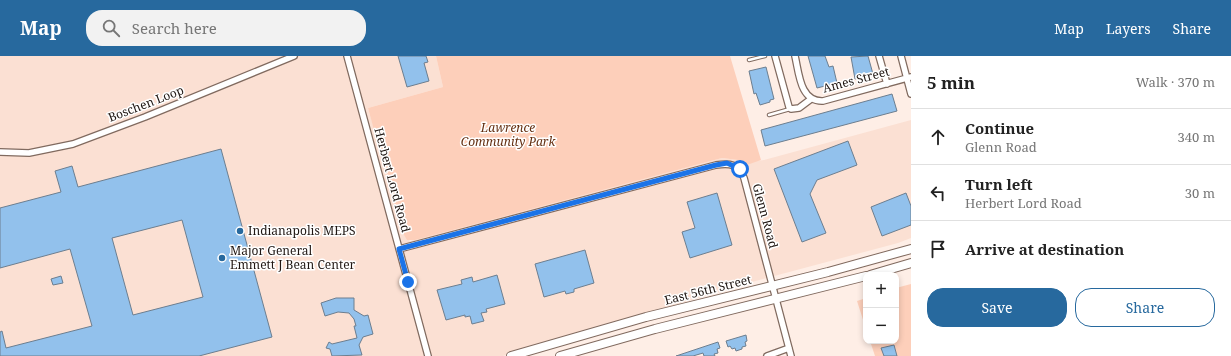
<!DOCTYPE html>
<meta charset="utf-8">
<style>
:root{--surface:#fff;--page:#f2f2f2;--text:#222;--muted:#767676;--line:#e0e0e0;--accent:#27699e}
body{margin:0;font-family:"Noto Serif",serif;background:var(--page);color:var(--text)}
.controls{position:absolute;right:12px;bottom:12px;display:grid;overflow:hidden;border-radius:8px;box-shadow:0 2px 6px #0003}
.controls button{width:36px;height:36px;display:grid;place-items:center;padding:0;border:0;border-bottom:1px solid var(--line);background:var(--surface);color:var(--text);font:20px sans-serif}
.stop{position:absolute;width:12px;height:12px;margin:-9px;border:3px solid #1a73e8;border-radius:50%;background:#fff}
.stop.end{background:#1a73e8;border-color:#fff;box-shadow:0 1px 4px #0008}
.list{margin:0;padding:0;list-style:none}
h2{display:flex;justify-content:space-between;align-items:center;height:52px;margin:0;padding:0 16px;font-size:17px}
h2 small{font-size:13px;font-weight:400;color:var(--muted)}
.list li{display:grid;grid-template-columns:26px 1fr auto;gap:12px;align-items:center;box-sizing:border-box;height:56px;padding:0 16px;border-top:1px solid var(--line)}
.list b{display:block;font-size:15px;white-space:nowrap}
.list p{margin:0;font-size:13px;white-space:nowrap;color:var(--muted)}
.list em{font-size:13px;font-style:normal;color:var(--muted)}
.actions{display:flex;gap:8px;padding:12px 16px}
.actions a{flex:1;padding:9px 0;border:1px solid var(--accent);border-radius:16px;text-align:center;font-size:14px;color:var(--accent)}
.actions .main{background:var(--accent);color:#fff}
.icon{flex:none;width:22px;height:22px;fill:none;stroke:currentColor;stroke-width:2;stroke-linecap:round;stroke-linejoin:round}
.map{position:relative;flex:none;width:911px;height:300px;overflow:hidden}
header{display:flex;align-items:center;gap:24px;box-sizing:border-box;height:56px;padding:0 20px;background:var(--accent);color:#fff}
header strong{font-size:19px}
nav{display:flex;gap:22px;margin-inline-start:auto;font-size:14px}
.search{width:280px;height:36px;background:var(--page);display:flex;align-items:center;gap:10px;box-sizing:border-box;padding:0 14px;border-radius:16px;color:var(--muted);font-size:15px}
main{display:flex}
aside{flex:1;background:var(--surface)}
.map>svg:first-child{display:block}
</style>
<header>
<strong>Map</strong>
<div class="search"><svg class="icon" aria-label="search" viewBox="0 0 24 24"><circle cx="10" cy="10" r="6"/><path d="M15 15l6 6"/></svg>Search here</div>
<nav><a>Map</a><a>Layers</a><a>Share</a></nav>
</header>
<main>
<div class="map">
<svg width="911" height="300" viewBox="0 0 911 300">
<rect width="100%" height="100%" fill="#feeee6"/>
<!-- built -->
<path fill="#fbe0d3" d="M0,0H436L443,31L368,52L404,179L410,185L722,102L738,104L742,107L764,104L911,64V182L898,187L748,227L503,300H0Z"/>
<!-- green -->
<path fill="#fdcfba" d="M436,0H730L761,104L744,110L738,104L722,102L415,184H407L404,179L396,156L368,52L443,31Z
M911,228V300H875L870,285H896V232Z
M866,242V273L857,245Z"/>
<!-- building -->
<path fill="#92c1ec" stroke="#6c7e8f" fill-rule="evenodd" d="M398,0H426L428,6L424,7L429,25L407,31Z
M808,0H825L829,11L833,10L837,27L817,32Z
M868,0L873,18L855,23L851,1Z
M766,11L774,43L770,44V46L760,49L756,37L754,38L749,15Z
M892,38L897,55L765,90L761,74Z
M848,85L857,109L817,124L810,138L826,177L802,186L774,113Z
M221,93L272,281L199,300H0V276L2,275L6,292L92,270L70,193L0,212V152L61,136L55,115L72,110L78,131ZM182,164L203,241L133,259L112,182Z
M717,137L732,189L690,202L682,176L695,172L687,146Z
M906,137L911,150V169L882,180L871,151Z
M585,194L594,227L574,233V236L566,238L565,235L544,241L535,208Z
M497,219L505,248L486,253L487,256L481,257L484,265L472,268L470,260L465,261V259L446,264L437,234L462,228L461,224L472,221L473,226Z
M61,220L63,227L53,229L51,223Z
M336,242H354V254L364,260L368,259L373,278L363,281L359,289L362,299L332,300L330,293L326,292L329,286L332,288L357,282L354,270H356L354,263L349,257L338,256L325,260L321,247Z
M746,279L747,285L745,286L746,290L742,291V293L736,295L735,292L732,293L730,290L728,291L726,285Z
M718,286L720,292L717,293L718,297L714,298L715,300H704L703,297L693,300H676Z
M894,289L897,300H884L881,292Z"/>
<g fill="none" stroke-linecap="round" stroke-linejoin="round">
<defs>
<path id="lane" d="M749,4L765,0
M769,59L790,53"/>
<path id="street" d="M347,0L428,300
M775,0L789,51L791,53L799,52L811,43
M795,0C799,17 800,46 823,45L911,21
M879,0L887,28
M901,0L911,38
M0,96L29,97L73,88L145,61L294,0
M399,193L716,109C730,107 739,108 744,122L791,300
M767,300L789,292"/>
<path id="primary" d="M870,219L911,207
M511,300L646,261L828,216L911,193
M560,300L655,273L866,220"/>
</defs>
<!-- lane casing -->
<use href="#lane" stroke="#806a5f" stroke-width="4.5"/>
<!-- street casing -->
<use href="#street" stroke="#806a5f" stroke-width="8"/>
<!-- primary casing -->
<use href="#primary" stroke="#806a5f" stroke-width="10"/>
<!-- lane -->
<use href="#lane" stroke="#fff" stroke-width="2.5"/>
<!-- street -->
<use href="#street" stroke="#fff" stroke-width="5.5"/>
<!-- primary -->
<use href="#primary" stroke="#fff" stroke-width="8"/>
</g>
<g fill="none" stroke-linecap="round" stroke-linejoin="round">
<!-- route -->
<path stroke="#1a73e8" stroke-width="5" d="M408,226L399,193L716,109L727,107L740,113"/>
</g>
<!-- markers -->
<g fill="#27699e" stroke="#fff" stroke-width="1.5">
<circle cx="240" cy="175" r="4"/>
<circle cx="222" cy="202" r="4"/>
</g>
<g text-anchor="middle" stroke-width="3" stroke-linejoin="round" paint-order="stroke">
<!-- street labels -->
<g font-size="12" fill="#1f1612" stroke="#fff">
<text transform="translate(856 24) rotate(-15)" y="4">Ames Street</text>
<text transform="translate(146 48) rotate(-21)" y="4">Boschen Loop</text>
<text transform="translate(392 124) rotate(75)" y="4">Herbert Lord Road</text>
<text transform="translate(765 160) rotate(75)" y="4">Glenn Road</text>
<text transform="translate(708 234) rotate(-14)" y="4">East 56th Street</text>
</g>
<!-- park labels -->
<g font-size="12" font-style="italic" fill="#642f11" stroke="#fff">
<text x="508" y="76">Lawrence<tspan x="508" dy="14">Community Park</tspan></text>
</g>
<!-- poi labels -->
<g font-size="12" fill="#1f1612" stroke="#fff" text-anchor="start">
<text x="248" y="179">Indianapolis MEPS</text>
<text x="230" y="199">Major General<tspan x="230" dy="14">Emmett J Bean Center</tspan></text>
</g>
</g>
</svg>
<div class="controls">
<button>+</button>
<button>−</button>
</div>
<div class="stop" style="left:740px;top:113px"></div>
<div class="stop end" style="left:408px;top:226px"></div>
</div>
<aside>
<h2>5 min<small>Walk · 370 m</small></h2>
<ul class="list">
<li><svg class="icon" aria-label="ahead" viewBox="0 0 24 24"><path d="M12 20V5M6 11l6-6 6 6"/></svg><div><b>Continue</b><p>Glenn Road</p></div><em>340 m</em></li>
<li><svg class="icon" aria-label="left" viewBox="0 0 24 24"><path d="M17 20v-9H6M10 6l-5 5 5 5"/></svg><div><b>Turn left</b><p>Herbert Lord Road</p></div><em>30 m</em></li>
<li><svg class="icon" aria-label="arrive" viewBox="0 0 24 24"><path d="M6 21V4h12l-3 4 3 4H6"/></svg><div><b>Arrive at destination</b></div></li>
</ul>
<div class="actions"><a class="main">Save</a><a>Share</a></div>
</aside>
</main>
